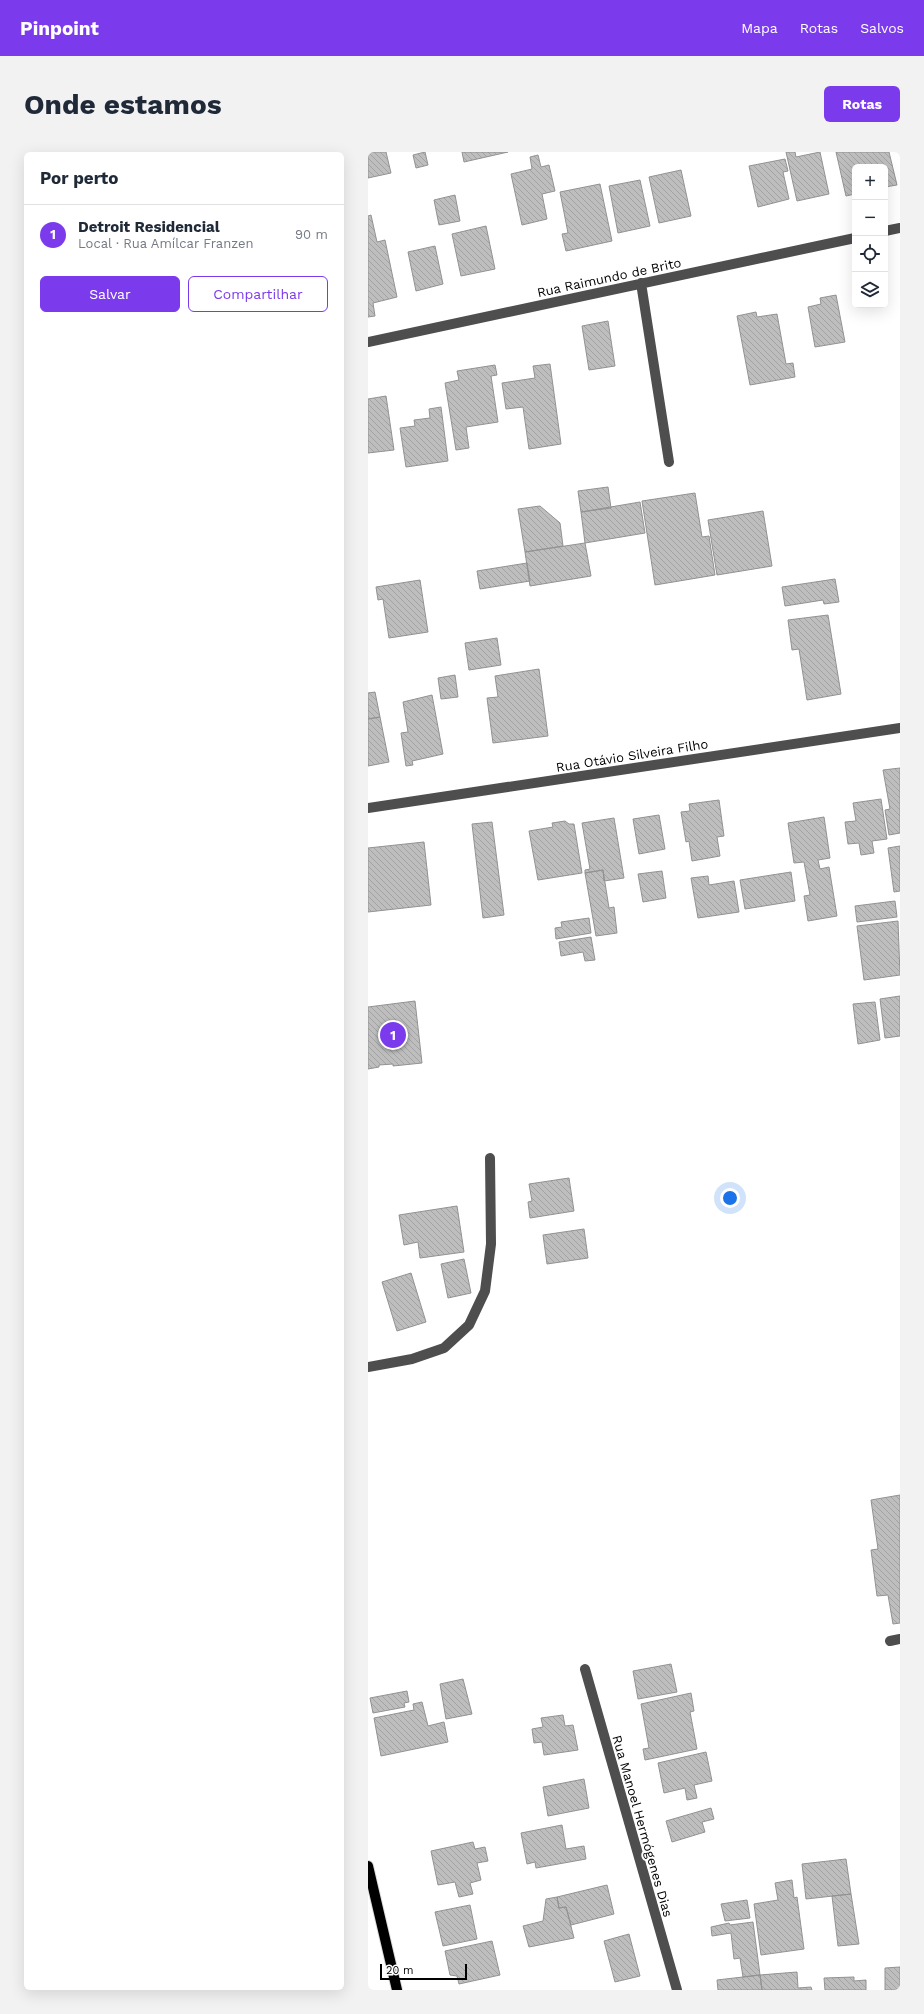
<!DOCTYPE html>
<html lang="pt">
<meta charset="utf-8">
<style>
:root{--surface:#fff;--page:#f2f2f3;--text:#1f2937;--muted:#747a83;--line:#e0e1e3;--accent:#7c3aed}
body{margin:0;font-family:"Work Sans",sans-serif;background:var(--page);color:var(--text)}
.controls{position:absolute;right:12px;top:12px;display:grid;overflow:hidden;border-radius:6px;box-shadow:0 4px 16px #0002}
.controls button{width:36px;height:36px;display:grid;place-items:center;padding:0;border:0;border-bottom:1px solid var(--line);background:var(--surface);color:var(--text);font:20px sans-serif}
.scale{position:absolute;left:12px;bottom:10px;width:87px;box-sizing:border-box;padding-left:4px;border:2px solid #000;border-top:0;font-size:11px;line-height:14px;white-space:nowrap;color:#000;-webkit-text-stroke:3px #fff;paint-order:stroke}
.you{position:absolute;left:362px;top:1046px;width:14px;height:14px;margin:-10px;border:3px solid #fff;border-radius:50%;background:#1a73e8;box-shadow:0 0 0 6px #1a73e833}
.badge{display:grid;place-items:center;width:26px;height:26px;border-radius:50%;background:var(--accent);color:#fff;font-size:13px;font-weight:700}
.pin{position:absolute;translate:-50% -50%;border:2px solid #fff;box-shadow:0 1px 4px #0006}
.list{margin:0;padding:0;list-style:none}
h2{display:flex;justify-content:space-between;align-items:center;height:52px;margin:0;padding:0 16px;font-size:17px}
h2 small{font-size:13px;font-weight:400;color:var(--muted)}
.list li{display:grid;grid-template-columns:26px 1fr auto;gap:12px;align-items:center;box-sizing:border-box;height:60px;padding:0 16px;border-top:1px solid var(--line)}
.list b{display:block;font-size:15px;white-space:nowrap}
.list p{margin:0;font-size:13px;white-space:nowrap;color:var(--muted)}
.list em{font-size:13px;font-style:normal;color:var(--muted)}
.actions{display:flex;gap:8px;padding:12px 16px}
.actions a{flex:1;padding:9px 0;border:1px solid var(--accent);border-radius:6px;text-align:center;font-size:14px;color:var(--accent)}
.actions .main{background:var(--accent);color:#fff}
.icon{flex:none;width:22px;height:22px;fill:none;stroke:currentColor;stroke-width:2;stroke-linecap:round;stroke-linejoin:round}
.map{position:relative;flex:none;width:532px;height:1838px;overflow:hidden;border-radius:6px}
header{display:flex;align-items:center;gap:24px;box-sizing:border-box;height:56px;padding:0 20px;background:var(--accent);color:#fff}
header strong{font-size:19px}
nav{display:flex;gap:22px;margin-inline-start:auto;font-size:14px}
.intro{display:flex;align-items:center;justify-content:space-between;box-sizing:border-box;height:96px;padding:0 24px}
h1{margin:0;font-size:28px}
.button{padding:10px 18px;border-radius:6px;background:var(--accent);color:#fff;font-size:14px;font-weight:700}
main{display:flex;gap:24px;padding:0 24px}
aside{flex:1;background:var(--surface);border-radius:6px;box-shadow:0 4px 16px #0002}
.map>svg:first-child{display:block}
</style>
<header>
<strong>Pinpoint</strong>
<nav><a>Mapa</a><a>Rotas</a><a>Salvos</a></nav>
</header>
<div class="intro"><h1>Onde estamos</h1><a class="button">Rotas</a></div>
<main>
<aside>
<h2>Por perto<small></small></h2>
<ul class="list">
<li><span class="badge">1</span><div><b>Detroit Residencial</b><p>Local · Rua Amílcar Franzen</p></div><em>90 m</em></li>
</ul>
<div class="actions"><a class="main">Salvar</a><a>Compartilhar</a></div>
</aside>
<div class="map">
<svg width="532" height="1838" viewBox="0 0 532 1838">
<defs>
<pattern id="building-back-hatch" width="6" height="6" patternUnits="userSpaceOnUse"><rect width="6" height="6" fill="#bebebe"/><path d="M-1 5l2 2M0 0l6 6M5-1l2 2" fill="none" stroke="#a2a2a2"/></pattern>
</defs>
<rect width="100%" height="100%" fill="#fff"/>
<!-- building -->
<path fill="url(#building-back-hatch)" stroke="#929292" d="M0,0H18L23,21L0,26Z
M57,0L60,13L48,16L45,3Z
M94,0H140L96,10Z
M418,0H427L428,5L452,0L461,42L429,49Z
M468,0H521L529,33L517,35V15H487V42L478,44Z
M170,3L173,15L181,13L187,39L174,42L179,67L154,73L143,22L164,17L162,5Z
M417,7L420,19L415,20L421,47L390,55L381,14Z
M313,18L323,64L291,71L281,25Z
M272,28L282,74L250,81L241,34Z
M232,32L244,89L198,99L194,82L200,81L192,40Z
M87,43L92,69L71,73L66,48Z
M3,63L9,90L17,88L29,145L5,151L7,164L0,165V64Z
M118,74L127,117L93,124L84,82Z
M67,94L75,132L48,139L40,100Z
M468,143L477,190L447,195L440,155L453,152L452,146Z
M388,160L389,165L409,162L418,212L425,211L427,225L382,233L369,164Z
M240,169L247,214L221,218L214,174Z
M182,212L193,292L161,297L155,255L138,257L134,231L167,226L165,214Z
M127,213L129,223L123,224L130,270L98,275L101,296L88,298L77,231L91,228L89,219Z
M18,244L26,298L0,301V247Z
M73,255L80,309L38,315L32,276L47,274L46,268L62,266L61,257Z
M240,335L243,356L213,360L210,339Z
M327,341L334,385L341,384L347,423L287,433L274,349Z
M272,350L277,381L217,391L213,360Z
M172,354L192,371L195,394L157,400L150,357Z
M395,359L404,414L349,423L340,368Z
M217,391L223,424L162,434L157,400Z
M159,411L162,429L112,437L109,419Z
M467,427L471,450L456,452L455,448L417,454L414,435Z
M52,428L60,480L21,486L15,447L10,448L8,435Z
M460,463L473,542L439,548L431,497L424,498L420,468Z
M129,486L133,513L101,518L97,491Z
M171,517L180,584L125,591L119,546L130,545L127,524Z
M87,523L90,545L73,547L70,526Z
M7,540L12,565L0,567V541Z
M64,543L75,602L44,609L45,613L38,614L33,581L40,580L35,550Z
M12,565L21,610L0,614V567Z
M532,616V681L521,683L517,658L522,657L515,618Z
M513,647L519,687L504,689L506,701L493,703L491,691L480,692L477,670L488,669L485,651Z
M351,648L356,684L349,685L352,704L324,709L321,689L318,690L313,660L322,659L321,652Z
M291,663L297,697L271,702L265,667Z
M456,665L462,706L450,708L452,717L461,715L469,764L440,769L436,744L442,743L436,710L426,711L420,671Z
M246,666L256,726L236,729L235,718L217,721V718L222,717L214,671Z
M197,669L201,672H206L214,721L170,728L161,679L185,675L184,671Z
M124,670L136,763L115,766L104,672Z
M56,690L63,753L0,760V696Z
M532,694V739L526,740L520,696Z
M235,718L241,756L246,755L249,781L228,784L217,721Z
M294,719L298,746L275,750L270,722Z
M423,720L427,749L377,757L372,728Z
M340,724L341,733L366,729L371,760L330,766L323,726Z
M527,749L529,765L489,770L487,754Z
M221,766L223,781L188,787L187,776L194,775L193,770Z
M530,769L532,823L496,828L489,774Z
M223,785L227,808L217,809L215,800L193,804L191,790Z
M532,844V884L517,886L512,847Z
M47,849L54,911L25,914V912L11,913V915L0,917V855Z
M507,850L512,888L490,892L485,852Z
M201,1026L206,1059L162,1066L160,1050L164,1049L161,1032Z
M89,1054L96,1100L52,1106L50,1090L36,1093L31,1063Z
M216,1077L220,1106L179,1112L175,1083Z
M96,1107L103,1141L80,1146L73,1112Z
M43,1121L58,1170L29,1179L14,1130Z
M532,1343V1471L525,1472L520,1443L509,1444L503,1398L510,1397L503,1348Z
M303,1512L309,1540L270,1547L265,1519Z
M95,1527L104,1562L78,1567L72,1532Z
M39,1539L41,1550L36,1551L37,1555L5,1561L2,1546Z
M323,1541L326,1559L322,1560L329,1597L277,1608L275,1597L281,1596L273,1552Z
M54,1550L60,1574L76,1570L80,1590L13,1604L6,1566L46,1558L45,1552Z
M195,1563L197,1574L205,1573L210,1598L176,1603L174,1590L166,1591L164,1577L175,1575L173,1566Z
M338,1600L344,1629L326,1633L329,1646L319,1648L317,1636L296,1641L290,1611Z
M216,1627L221,1656L180,1664L175,1635Z
M343,1656L346,1667L334,1670L337,1680L304,1690L298,1669Z
M194,1673L198,1697L216,1694L218,1707L168,1716L167,1710L159,1712L153,1681Z
M105,1690L107,1697L117,1695L120,1709L109,1711L113,1728L102,1731L105,1742L91,1745L87,1730L70,1733L63,1699Z
M478,1707L483,1742L438,1747L434,1712Z
M424,1728L426,1746L429,1745L436,1797L393,1803L386,1752L410,1748L407,1731Z
M239,1733L246,1762L203,1773L198,1755L191,1756L189,1745Z
M483,1742L491,1792L470,1794L464,1744Z
M189,1745L191,1756L198,1755L206,1786L161,1795L155,1774L175,1769L178,1747Z
M379,1748L382,1766L357,1769L353,1752Z
M102,1753L109,1787L75,1794L67,1760Z
M385,1770L392,1823L375,1825L372,1806L366,1807L363,1781L344,1784L343,1775L361,1771L362,1773Z
M261,1782L272,1824L247,1830L236,1789Z
M124,1789L132,1823L91,1832L89,1824L82,1823L77,1799Z
M532,1815V1838H517V1816Z
M429,1820L430,1836L443,1835L444,1838H394L392,1823Z
M392,1823L394,1838H350L349,1828Z
M486,1825V1829L498,1828V1838H457L456,1826Z"/>
<g fill="none" stroke-linecap="round" stroke-linejoin="round">
<defs>
<path id="major" d="M0,1714L29,1838"/>
</defs>
<!-- major casing -->
<use href="#major" stroke="#dbdbdb" stroke-width="12"/>
<!-- minor -->
<path stroke="#4e4e4e" stroke-width="10" d="M517,79L532,76
M273,131L301,310
M0,190L487,86
M0,656L532,576
M0,1215L44,1207L76,1196L101,1173L117,1139L123,1092L122,1006
M522,1489L532,1487
M217,1517L309,1838"/>
<!-- major -->
<use href="#major" stroke="#000" stroke-width="10"/>
</g>
<g text-anchor="middle" stroke-width="4" stroke-linejoin="round" paint-order="stroke">
<!-- street labels -->
<g font-size="13" fill="#000" stroke="#fff">
<text transform="translate(241 125) rotate(-12)" y="5">Rua Raimundo de Brito</text>
<text transform="translate(264 603) rotate(-9)" y="5">Rua Otávio Silveira Filho</text>
<text transform="translate(275 1674) rotate(74)" y="5">Rua Manoel Hermógenes Dias</text>
</g>
</g>
</svg>
<div class="controls">
<button>+</button>
<button>−</button>
<button><svg class="icon" aria-label="locate" viewBox="0 0 24 24"><circle cx="12" cy="12" r="6"/><path d="M12 2v4M12 18v4M2 12h4M18 12h4"/></svg></button>
<button><svg class="icon" aria-label="layers" viewBox="0 0 24 24"><path d="M12 4l9 5-9 5-9-5zM3 14l9 5 9-5"/></svg></button>
</div>
<div class="scale">20 m</div>
<div class="you"></div>
<div class="pin badge" style="left:25px;top:883px">1</div>
</div>
</main>
